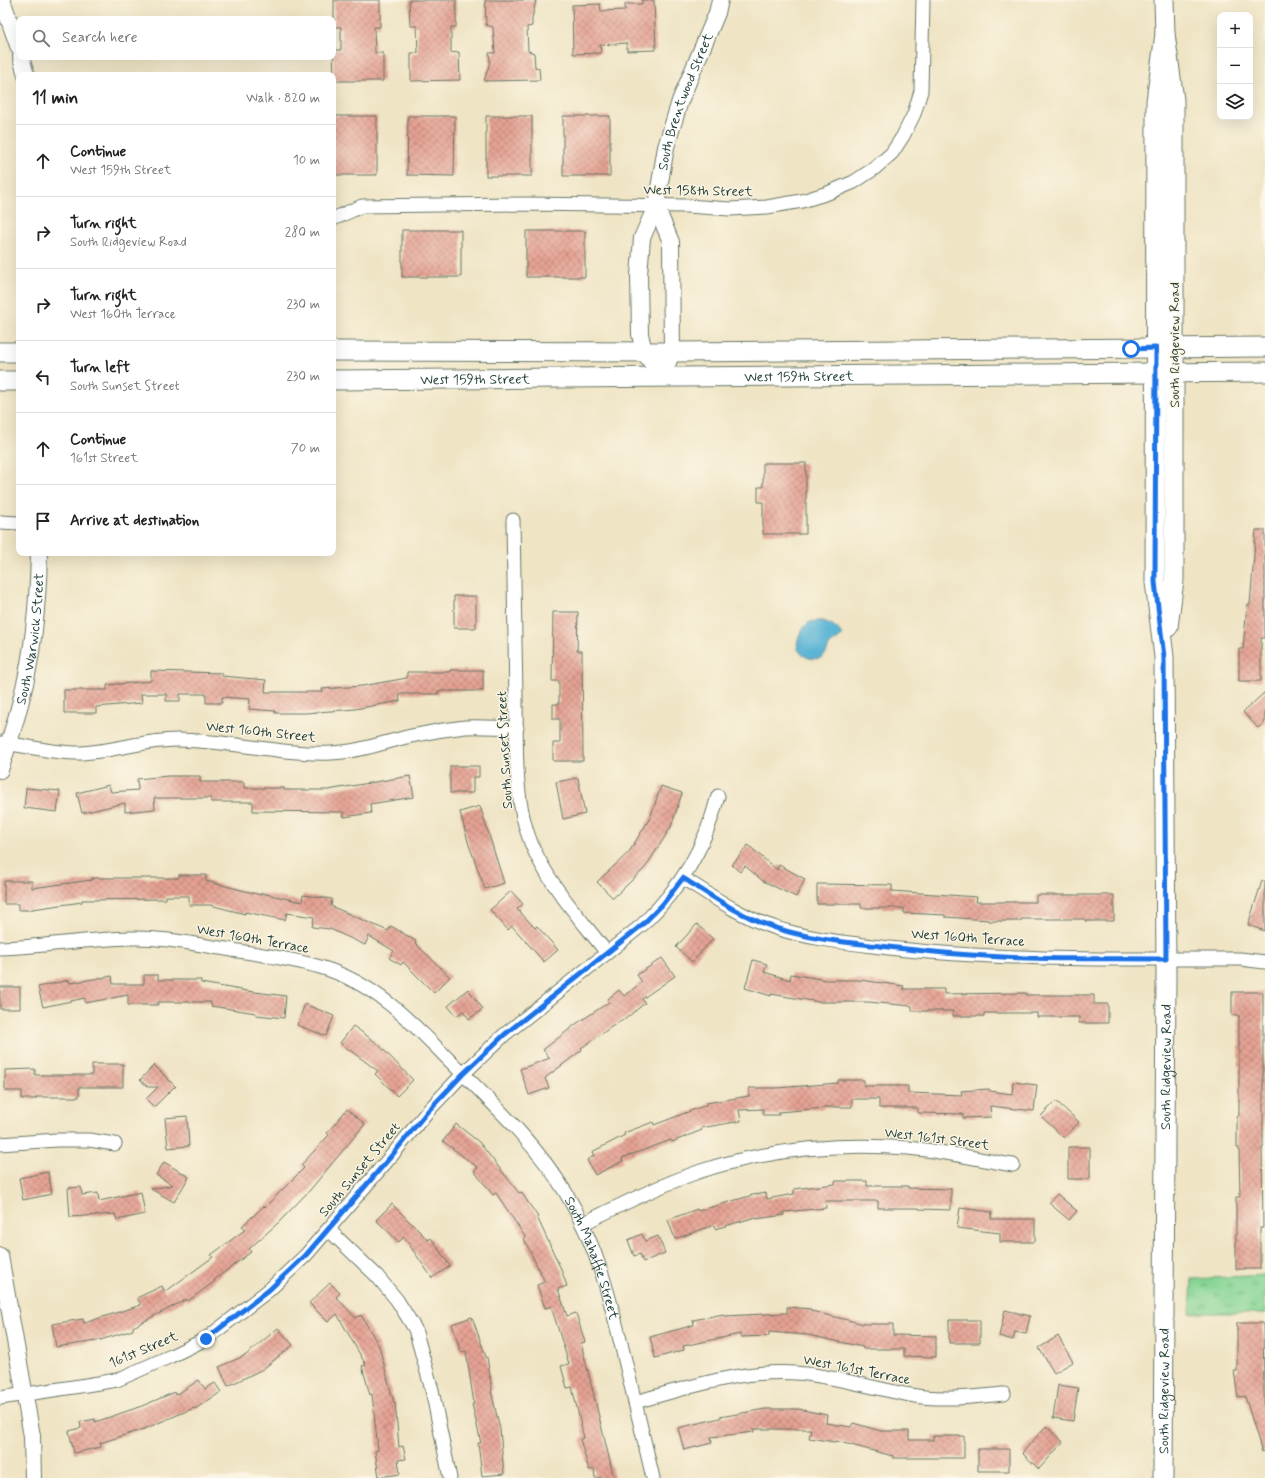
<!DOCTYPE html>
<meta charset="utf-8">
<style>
:root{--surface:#fff;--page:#f6f6f6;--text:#222;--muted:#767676;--line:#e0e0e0}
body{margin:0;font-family:Mynerve,sans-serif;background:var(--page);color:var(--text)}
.controls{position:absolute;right:12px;top:12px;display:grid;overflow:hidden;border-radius:8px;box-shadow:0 4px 16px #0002}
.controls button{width:36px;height:36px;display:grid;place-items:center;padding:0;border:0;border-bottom:1px solid var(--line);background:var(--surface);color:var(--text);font:20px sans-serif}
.stop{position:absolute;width:12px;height:12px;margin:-9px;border:3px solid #1a73e8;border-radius:50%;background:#fff}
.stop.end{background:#1a73e8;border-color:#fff;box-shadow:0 1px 4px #0008}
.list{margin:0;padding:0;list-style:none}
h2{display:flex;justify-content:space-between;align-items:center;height:52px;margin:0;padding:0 16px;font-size:17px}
h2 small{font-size:13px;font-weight:400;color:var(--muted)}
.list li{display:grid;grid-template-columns:26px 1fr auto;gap:12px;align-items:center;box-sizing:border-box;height:72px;padding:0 16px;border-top:1px solid var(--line)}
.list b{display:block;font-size:15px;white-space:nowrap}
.list p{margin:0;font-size:13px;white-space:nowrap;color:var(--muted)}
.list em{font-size:13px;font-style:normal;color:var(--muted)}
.icon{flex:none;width:22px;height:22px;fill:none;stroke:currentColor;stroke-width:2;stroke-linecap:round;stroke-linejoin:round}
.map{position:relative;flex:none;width:1265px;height:1478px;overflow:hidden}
.search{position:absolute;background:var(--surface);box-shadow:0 4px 16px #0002;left:16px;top:16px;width:320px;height:44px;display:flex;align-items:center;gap:10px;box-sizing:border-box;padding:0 14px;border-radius:8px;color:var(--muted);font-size:15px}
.panel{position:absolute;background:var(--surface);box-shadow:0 4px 16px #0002;left:16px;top:72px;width:320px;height:484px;border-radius:8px}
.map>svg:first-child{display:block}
</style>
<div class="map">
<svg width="1265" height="1478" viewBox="0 0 1265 1478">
<defs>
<pattern id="grass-tufts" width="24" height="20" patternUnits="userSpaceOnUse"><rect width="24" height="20" fill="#86d594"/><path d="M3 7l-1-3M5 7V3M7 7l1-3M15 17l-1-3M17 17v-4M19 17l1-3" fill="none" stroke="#6dae7a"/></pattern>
<pattern id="building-cross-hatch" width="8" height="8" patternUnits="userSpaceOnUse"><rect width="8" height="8" fill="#e5a293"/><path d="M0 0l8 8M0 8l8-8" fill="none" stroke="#b98579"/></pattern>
</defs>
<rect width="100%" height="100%" fill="#fcf5e5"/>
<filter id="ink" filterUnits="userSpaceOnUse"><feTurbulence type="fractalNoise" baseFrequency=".025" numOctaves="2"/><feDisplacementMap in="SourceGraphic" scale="8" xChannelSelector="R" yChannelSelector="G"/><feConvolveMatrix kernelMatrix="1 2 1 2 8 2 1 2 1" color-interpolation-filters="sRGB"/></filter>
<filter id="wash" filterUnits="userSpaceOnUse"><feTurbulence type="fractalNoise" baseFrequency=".012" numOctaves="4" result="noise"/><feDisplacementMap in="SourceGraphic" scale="16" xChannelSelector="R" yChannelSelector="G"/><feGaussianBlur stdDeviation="0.9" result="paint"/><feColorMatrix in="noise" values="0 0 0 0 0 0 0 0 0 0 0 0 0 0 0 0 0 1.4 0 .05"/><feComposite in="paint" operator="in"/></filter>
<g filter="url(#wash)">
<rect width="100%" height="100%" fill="#efe4c4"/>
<!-- grass -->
<path fill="url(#grass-tufts)" stroke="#528964" d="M1265,1275V1313H1190L1192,1279Z"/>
<!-- water -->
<path fill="#57b3d5" stroke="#3b7884" d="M823,621C831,624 838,627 842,635C839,640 834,641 830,645C827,649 827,654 822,657C815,661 802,658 798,649C795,641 802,626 810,622C813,621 819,621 823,621Z"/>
<g id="blocks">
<!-- building -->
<path fill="url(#building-cross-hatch)" d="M334,0H380V27H374L375,53H383V81H334L333,50H341V27H334Z
M409,0H456V27H451V53L459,52L460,80L411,81V53H418L417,26H410Z
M485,0H536L532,19V26L527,27L528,51L534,53L535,67L539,68L540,80L484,81L490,62L489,53H495L493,27L486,25Z
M642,0H654L656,50L627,51V43L600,45L601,53L573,54L572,5L600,4L601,11L625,10V4H642Z
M333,116H377V175H333Z
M408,116H455L454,176L407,175Z
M486,116H532V176H486Z
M563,116H610V176H563Z
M402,230H461V277H402Z
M526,231H585V277H526Z
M763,463H806V534H763V502H758V487H763Z
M1256,530H1265V638H1261V681H1239V649H1243L1247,605H1250Z
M454,596H476V628H454Z
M553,612H578L577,651H582L583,761H553V743H560V719H553V704H559V681H552Z
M450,670H483V691H438V694H399L400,701L355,709L306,713H275V711L249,709L250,699L222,697V703H206V694H180V701H166V694H141L142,703L96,707V713H64V690H107V685L151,681V671L222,673V676L266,680L265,692H323L322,689L362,686L407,678V672H450Z
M1265,692V722L1258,728L1243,712Z
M450,766H479V777H473V793H450Z
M168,776H200V782H244V788H284V790H328L410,776L414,797L370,804L371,813L344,817L343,812L253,811V802H211V798H154L155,809L125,812V803L82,813L77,793L109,785L111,792L138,790L137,779Z
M578,778L585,814L563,819L556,782Z
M661,786L682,793L671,827L645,868L613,898L597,882L629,852L650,818Z
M26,788L60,791L57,812L24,808Z
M480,806L504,883L485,889L469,845L460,812Z
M748,845L777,870L779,865L805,879L796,897L763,881L745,866L740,872L732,865Z
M179,875H206V881L261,895V893L302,902L303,895L332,899L331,906L388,931L391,926L416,941L415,943L450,977L434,993L403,962L401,965L389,958L394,951L369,936L365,945L330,929L312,927L314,917L287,913L285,920L245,912V914L210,905H189V896H166V899L82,900V902L32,909V910H18V904H4V881H32V888L92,880V878H179Z
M1262,881H1265V931L1248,925Z
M817,884L892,885V891L977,897L976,902H1036V895H1114V921H1085V919H1021V921H989V920L945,917V915L904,913V908H861V904H817Z
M511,891L523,904L517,909L535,928L537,926L558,950L544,962L512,926L508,930L490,910Z
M697,924L713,939L692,962L676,947Z
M662,958L675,976L642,999L645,1003L624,1020L623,1019L581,1048L582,1050L545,1078L549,1088L529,1095L520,1069L550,1058L543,1050L576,1024L609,1002L608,999L619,990L624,996L642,982L637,975Z
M753,960L767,964L764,972L790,980L791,974L826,980H860L904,986L903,989H944V994L1026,993V995H1094V1004H1108V1023H1079V1017H1037V1013H984V1016H953V1011H912V1006L868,1002H819L771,994V996L745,988Z
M144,975H158V980H201V983L247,991L286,996L284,1018L256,1015V1013L211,1006V1002H158V1005H128V995L85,1003V998L43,1007L38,987L69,980L70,983L112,976L113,984H144Z
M0,987H20V1009H0Z
M468,989L483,1009L469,1019L463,1011L456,1016L448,1006Z
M1232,992H1263V1148H1262L1263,1228H1260V1269H1236V1197H1240L1239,1148H1237V1116H1239V1015H1232Z
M305,1004L334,1016L326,1036L297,1025Z
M353,1026L377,1043L413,1080L397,1096L375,1074L378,1071L340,1043Z
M92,1064H123V1087H79V1097H36V1099H22V1091H5V1070L35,1069V1075H92Z
M154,1065L176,1087H174L154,1107L146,1099L158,1087H148L140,1080Z
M838,1080H864V1086H908V1093L962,1095L961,1091L989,1089L990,1091L1012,1094L1013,1082L1037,1085L1034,1111L990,1106L991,1117L963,1118V1114L918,1113V1108H879V1099H852V1107H824V1108L779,1112V1115H763V1109L739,1110L741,1121L701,1128L702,1130L672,1142L671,1140L622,1158L623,1161L595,1175L587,1160L594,1156L592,1152L625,1135L624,1133L653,1122L654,1125L706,1105V1103L749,1096V1088H777L838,1083Z
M1056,1101L1079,1122L1064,1138L1041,1116Z
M347,1109L365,1124L310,1190L279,1222L249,1249L251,1252L214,1280L215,1281L188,1301L187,1299L133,1327V1330L97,1341L56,1347L52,1324L83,1319L84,1323L141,1305L137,1298L162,1286L165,1292L213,1257L211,1255L246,1229L242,1226L264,1206L265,1207L304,1168L301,1165L329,1135L327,1133Z
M187,1116L189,1146L168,1148L165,1118Z
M456,1124L479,1142L519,1193L521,1192L538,1217H537L561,1269L567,1286L558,1289L567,1316L576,1313L585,1342L581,1343L614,1478H595L594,1469L589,1470L580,1439L584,1438L572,1387L567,1388L561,1366L569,1364L551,1306L545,1308L537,1285L545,1282L524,1239L526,1238L496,1193L493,1195L474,1171L478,1168L443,1141Z
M1068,1147H1090V1179H1068Z
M164,1162L189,1177L174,1202L151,1189L173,1185L156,1175Z
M48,1172L52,1194L23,1200L19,1178Z
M835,1181H867V1186H908V1188L951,1189V1210L919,1209V1208H878V1201H825L826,1208L784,1212V1215L756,1219V1217L715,1229L714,1225L675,1239L668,1220L697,1209L698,1211L753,1195L766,1193L767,1199L794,1194V1189L835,1184Z
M81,1187L82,1195L98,1193L99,1201L141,1192L145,1214L117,1220L115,1214L70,1217L68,1188Z
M1057,1194L1077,1211L1069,1220L1049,1203Z
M392,1204L428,1240L431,1238L450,1266L432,1278L404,1237L399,1242L376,1220Z
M960,1208L992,1212L991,1219H1035V1242H1000V1233L957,1228Z
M642,1234L645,1241L658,1236L665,1253L643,1262L640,1254L634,1256L628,1240Z
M330,1283L340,1293L336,1297L356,1318L361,1315L379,1346L394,1403L395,1402L399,1447L403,1446L406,1459L398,1460L400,1474L379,1477L375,1451L378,1450L372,1394L370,1395L362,1366L366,1365L337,1314L328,1322L309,1303Z
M787,1307L811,1309V1311L864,1324H893V1335L936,1336V1357L904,1356V1349H863V1347L808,1335L769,1332V1336L740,1337V1334L683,1346L684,1350L655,1358L650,1337L694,1325L693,1320L723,1314L724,1316L787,1313Z
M1005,1310L1030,1316L1026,1334L1015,1332L1013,1340L999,1336Z
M472,1317L486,1357H487L492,1390L491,1391L500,1429L504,1474L482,1476L478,1443H481L472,1404H474L466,1351L461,1352L452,1324Z
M949,1320H980V1343H949Z
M1237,1323H1263L1265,1451L1262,1452L1245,1396L1238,1397L1234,1371H1237Z
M278,1328L293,1345L263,1369L228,1386L219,1367L246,1355Z
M1058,1336L1073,1362L1054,1373L1039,1348Z
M199,1380L205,1389L215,1383L221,1392L195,1409L194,1408L144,1429L100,1443L101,1447L74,1453L69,1431L81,1428L80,1422L95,1419V1422L142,1406L175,1392L176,1395Z
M1058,1385L1078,1388L1073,1421L1053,1418Z
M765,1409H798L827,1415L826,1423L851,1427L853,1423L881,1431H909V1440H933V1436H964V1458H893V1456L836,1441L835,1442L809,1438L811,1429H753L754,1432L711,1437L712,1443L684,1450L678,1428L720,1418V1417Z
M1046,1426L1063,1442L1039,1469L1022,1453Z
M978,1449H1009V1471H978Z"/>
</g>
</g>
<g filter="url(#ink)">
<use href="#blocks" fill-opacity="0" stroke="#687766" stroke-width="1"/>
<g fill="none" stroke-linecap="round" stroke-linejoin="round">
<defs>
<g id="minor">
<path d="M333,219L362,206L524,204L687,206L730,209L767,207L802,201L828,193L854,182L875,168L892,153L903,136L914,114L921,91L923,0"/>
<path d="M513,520C514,579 515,639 516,699C517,746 513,798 531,843C548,884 580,918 607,953"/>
<path d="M0,522L19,523"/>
<path d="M0,743C27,745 54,754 81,753C114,751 145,740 177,740C229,740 280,755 331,753C359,752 385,742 411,736C429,732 447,729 465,727C482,726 500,728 517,728"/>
<path d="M683,878C713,897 742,917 776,928C813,940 851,943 889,948C1005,961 1123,959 1240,959L1265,962"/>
<path id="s1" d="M0,948C43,947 86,939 130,938C162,937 194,944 226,949C257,954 290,958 320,967C373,982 411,1021 448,1059C490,1101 535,1142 566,1193C597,1245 610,1298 624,1356C634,1397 643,1437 653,1478"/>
<path d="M0,1144L57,1140H89L115,1144"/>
<path d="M582,1224C621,1205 660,1185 701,1171C768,1149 839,1143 908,1148C943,1151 978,1159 1013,1165"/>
<path d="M329,1230L377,1276L397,1300L415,1329L432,1390L450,1478"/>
<path d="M0,1398L80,1386L117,1380L171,1356L206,1339L269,1290L306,1255L393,1154L427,1112L463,1074L504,1035L642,925C682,886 704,850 718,796"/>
<path d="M635,1402C687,1388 742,1369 796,1373C835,1376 872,1388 910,1395C941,1401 973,1397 1004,1394"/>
</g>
<g id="tertiary">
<path d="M2,0L19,48"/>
<path d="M21,57L26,75"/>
<path d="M656,206L671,242L672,352L662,378"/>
<path id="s2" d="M662,378L644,352L640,334L639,275L642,238L656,206L666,147L680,101L717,13L720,0"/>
<path id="s3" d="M0,770C8,746 16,721 22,696C34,650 38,600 39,553"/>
<path d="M0,1256L32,1436L33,1478"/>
</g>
<g id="secondary">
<path d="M1164,0L1165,34L1174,100V580L1168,627"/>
<path d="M333,351L672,352L1265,347"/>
<path d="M0,352H19"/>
<path id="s4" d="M333,380L1265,372"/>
<path d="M0,381H19"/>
<path id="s5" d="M1163,1478L1166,974L1164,657L1155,582L1156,101L1165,34"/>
</g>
</defs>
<!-- minor casing -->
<use href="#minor" stroke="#687766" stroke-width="15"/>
<!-- tertiary casing -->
<use href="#tertiary" stroke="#687766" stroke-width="18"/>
<!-- secondary casing -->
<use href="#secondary" stroke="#687766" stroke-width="21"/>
<!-- minor -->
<use href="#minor" stroke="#fff" stroke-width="13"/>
<!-- tertiary -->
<use href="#tertiary" stroke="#fff" stroke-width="16"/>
<!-- secondary -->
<use href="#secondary" stroke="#fff" stroke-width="19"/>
</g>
</g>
<g fill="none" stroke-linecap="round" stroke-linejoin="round" filter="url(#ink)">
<!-- route -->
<path stroke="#1a73e8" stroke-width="5" d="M206,1339L269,1290L306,1255L393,1154L427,1112L463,1074L504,1035L642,925L662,905L683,878C713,897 742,917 776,928C809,939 845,942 880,946C921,951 962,955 1003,957C1057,960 1112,958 1166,959L1164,657L1155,582L1156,348L1131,349"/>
</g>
<g text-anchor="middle" stroke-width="3" stroke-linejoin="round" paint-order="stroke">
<!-- street labels -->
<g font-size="14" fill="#1f3d34" stroke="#fcf5e5">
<text dy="5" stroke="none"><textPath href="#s2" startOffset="290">South Brentwood Street</textPath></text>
<text transform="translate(698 190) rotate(1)" y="5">West 158th Street</text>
<text transform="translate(1174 345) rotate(-90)" y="5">South Ridgeview Road</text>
<text dy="5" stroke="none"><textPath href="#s4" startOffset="466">West 159th Street</textPath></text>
<text dy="5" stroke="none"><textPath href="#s4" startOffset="142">West 159th Street</textPath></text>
<text dy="5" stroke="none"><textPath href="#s3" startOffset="135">South Warwick Street</textPath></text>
<text transform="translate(261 731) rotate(6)" y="5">West 160th Street</text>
<text transform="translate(504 750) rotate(-93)" y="5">South Sunset Street</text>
<text transform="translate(968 937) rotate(4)" y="5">West 160th Terrace</text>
<text transform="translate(253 938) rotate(10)" y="5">West 160th Terrace</text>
<text dy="5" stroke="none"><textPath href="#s5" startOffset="411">South Ridgeview Road</textPath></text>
<text transform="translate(937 1138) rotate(7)" y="5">West 161st Street</text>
<text transform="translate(359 1169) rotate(-50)" y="5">South Sunset Street</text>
<text dy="5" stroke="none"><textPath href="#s1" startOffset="732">South Mahaffie Street</textPath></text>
<text transform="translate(143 1349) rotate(-23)" y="5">161st Street</text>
<text transform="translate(857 1369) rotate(11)" y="5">West 161st Terrace</text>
<text dy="5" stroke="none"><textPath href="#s5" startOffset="87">South Ridgeview Road</textPath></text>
</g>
</g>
</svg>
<div class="controls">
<button>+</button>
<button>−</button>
<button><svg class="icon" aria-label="layers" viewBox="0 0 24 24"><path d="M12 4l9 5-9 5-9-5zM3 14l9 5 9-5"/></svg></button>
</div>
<div class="stop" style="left:1131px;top:349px"></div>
<div class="stop end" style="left:206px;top:1339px"></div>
<div class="search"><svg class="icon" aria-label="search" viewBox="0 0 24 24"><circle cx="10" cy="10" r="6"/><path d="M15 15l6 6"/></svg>Search here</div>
<section class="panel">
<h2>11 min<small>Walk · 820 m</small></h2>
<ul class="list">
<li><svg class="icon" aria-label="ahead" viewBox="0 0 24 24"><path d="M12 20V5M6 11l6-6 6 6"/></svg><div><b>Continue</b><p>West 159th Street</p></div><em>10 m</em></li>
<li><svg class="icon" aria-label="right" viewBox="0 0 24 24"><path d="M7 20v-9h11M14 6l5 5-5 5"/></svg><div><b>Turn right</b><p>South Ridgeview Road</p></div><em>280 m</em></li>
<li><svg class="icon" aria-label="right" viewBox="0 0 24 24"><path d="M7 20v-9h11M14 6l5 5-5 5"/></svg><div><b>Turn right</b><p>West 160th Terrace</p></div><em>230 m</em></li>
<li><svg class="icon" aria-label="left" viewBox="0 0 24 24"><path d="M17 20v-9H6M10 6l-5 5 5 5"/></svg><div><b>Turn left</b><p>South Sunset Street</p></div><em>230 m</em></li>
<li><svg class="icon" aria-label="ahead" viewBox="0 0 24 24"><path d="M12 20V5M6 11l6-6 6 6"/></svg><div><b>Continue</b><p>161st Street</p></div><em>70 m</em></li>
<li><svg class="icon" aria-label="arrive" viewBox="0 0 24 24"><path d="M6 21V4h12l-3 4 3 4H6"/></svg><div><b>Arrive at destination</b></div></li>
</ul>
</section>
</div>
